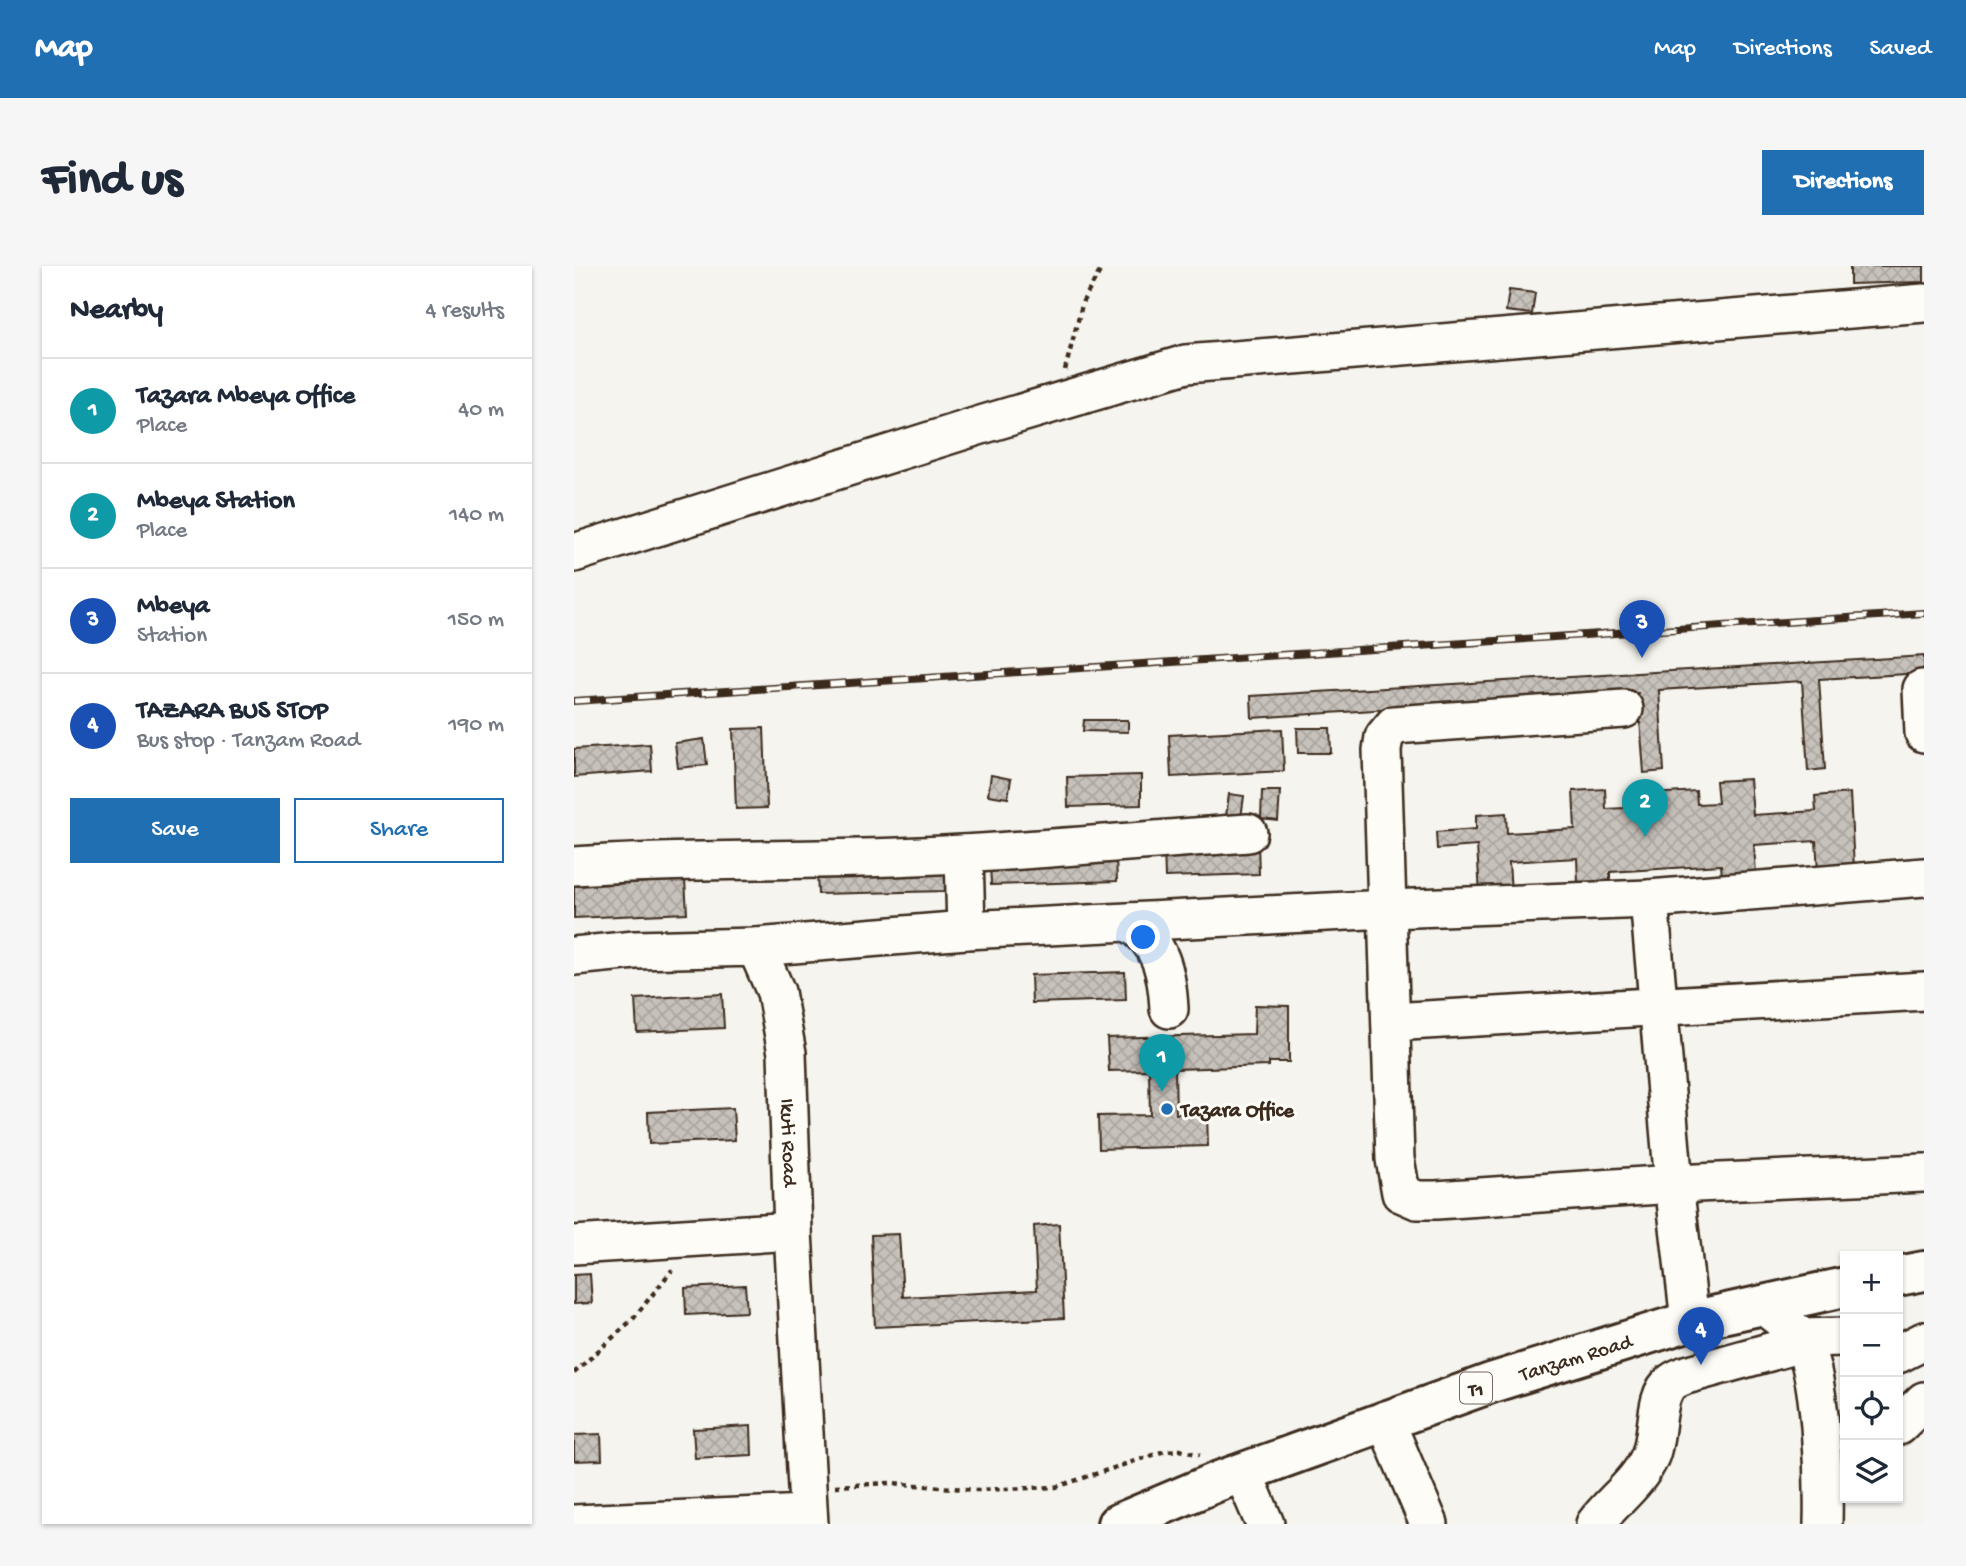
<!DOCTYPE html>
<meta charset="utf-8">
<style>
:root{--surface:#fff;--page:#f6f6f7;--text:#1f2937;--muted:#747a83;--line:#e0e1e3;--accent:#1f6fb2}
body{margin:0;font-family:"Gochi Hand",sans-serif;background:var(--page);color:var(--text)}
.controls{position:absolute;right:21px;bottom:21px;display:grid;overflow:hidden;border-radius:0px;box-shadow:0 2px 5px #0004}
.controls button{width:63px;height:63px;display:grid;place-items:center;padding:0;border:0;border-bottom:2px solid var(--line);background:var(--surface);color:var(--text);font:35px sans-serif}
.you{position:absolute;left:570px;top:672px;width:24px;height:24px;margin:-18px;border:5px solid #fff;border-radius:50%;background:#1a73e8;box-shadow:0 0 0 10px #1a73e833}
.badge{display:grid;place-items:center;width:46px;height:46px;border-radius:50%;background:var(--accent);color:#fff;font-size:23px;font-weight:700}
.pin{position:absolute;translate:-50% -58px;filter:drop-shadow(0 2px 4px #0008)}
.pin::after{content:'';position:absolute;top:37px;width:24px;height:21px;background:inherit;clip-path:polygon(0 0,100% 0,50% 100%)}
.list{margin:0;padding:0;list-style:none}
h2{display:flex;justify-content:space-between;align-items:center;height:91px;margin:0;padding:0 28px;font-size:30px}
h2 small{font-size:23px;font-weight:400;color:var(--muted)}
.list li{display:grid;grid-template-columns:46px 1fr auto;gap:21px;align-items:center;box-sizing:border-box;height:105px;padding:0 28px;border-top:2px solid var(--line)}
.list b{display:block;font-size:26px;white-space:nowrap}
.list p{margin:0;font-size:23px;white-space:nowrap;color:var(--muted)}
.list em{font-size:23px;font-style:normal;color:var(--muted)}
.actions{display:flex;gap:14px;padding:21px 28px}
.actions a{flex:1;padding:16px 0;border:2px solid var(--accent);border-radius:0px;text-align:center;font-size:24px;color:var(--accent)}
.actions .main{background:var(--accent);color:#fff}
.icon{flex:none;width:38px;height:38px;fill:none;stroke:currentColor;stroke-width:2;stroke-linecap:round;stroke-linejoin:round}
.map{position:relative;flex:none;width:1350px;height:1258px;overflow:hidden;border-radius:0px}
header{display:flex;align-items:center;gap:42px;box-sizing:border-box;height:98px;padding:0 35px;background:var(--accent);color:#fff}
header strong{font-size:33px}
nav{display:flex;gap:38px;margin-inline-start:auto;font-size:24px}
.intro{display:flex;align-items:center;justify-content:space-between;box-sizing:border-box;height:168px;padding:0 42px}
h1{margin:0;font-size:49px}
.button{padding:18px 32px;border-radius:0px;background:var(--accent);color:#fff;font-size:24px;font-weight:700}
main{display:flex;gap:42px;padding:0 42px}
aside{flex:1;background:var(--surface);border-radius:0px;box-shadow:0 2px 5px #0004}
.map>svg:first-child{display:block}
</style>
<header>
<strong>Map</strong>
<nav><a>Map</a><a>Directions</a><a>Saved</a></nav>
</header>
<div class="intro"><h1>Find us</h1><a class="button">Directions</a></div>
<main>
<aside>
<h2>Nearby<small>4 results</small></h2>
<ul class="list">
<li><span class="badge" style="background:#0f9aa8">1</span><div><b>Tazara Mbeya Office</b><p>Place</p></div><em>40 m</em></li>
<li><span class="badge" style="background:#0f9aa8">2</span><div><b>Mbeya Station</b><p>Place</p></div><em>140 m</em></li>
<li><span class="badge" style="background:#1a4fb4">3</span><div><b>Mbeya</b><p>Station</p></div><em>150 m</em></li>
<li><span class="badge" style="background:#1a4fb4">4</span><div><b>TAZARA BUS STOP</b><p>Bus stop · Tanzam Road</p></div><em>190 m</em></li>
</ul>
<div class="actions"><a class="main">Save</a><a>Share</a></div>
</aside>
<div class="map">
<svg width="1350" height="1258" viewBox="0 0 1350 1258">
<defs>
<pattern id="building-cross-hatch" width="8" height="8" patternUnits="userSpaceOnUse" patternTransform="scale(1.75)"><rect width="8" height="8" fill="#c7c1bb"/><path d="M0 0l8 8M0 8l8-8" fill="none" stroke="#aca6a0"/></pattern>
</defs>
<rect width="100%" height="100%" fill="#f5f4ee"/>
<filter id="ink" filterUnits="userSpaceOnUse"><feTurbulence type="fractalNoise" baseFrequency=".0143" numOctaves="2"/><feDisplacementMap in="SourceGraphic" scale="14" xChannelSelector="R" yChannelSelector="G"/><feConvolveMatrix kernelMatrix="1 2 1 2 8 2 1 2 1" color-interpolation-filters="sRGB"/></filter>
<g filter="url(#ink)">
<!-- building -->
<path fill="url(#building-cross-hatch)" stroke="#3b2a1e" stroke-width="2" d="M1276,0H1350V16L1276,18Z
M935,24L961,27L958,48L932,45Z
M1350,390V407L1245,413L1251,503L1234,505L1228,415L1085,424L1090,505L1070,507L1064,427L678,452L677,430Z
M510,454H554V466L509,465Z
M190,462L193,542L162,543L159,463Z
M723,462H756L757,487H724Z
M708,463L710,505L597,511L595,469Z
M130,473L133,499L104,502L101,477Z
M76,478L78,505L0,511V483Z
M417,509L437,513L434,532L414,529Z
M567,509V539L494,541L493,511Z
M1176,513L1179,549L1242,545L1241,530L1276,527L1280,602L1244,605L1242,575L1180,579L1182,608L1148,610L1147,599L1036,606V616L1004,618L1003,592L935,596L937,626L906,628L903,580L863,583L862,566L902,563V549L932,547L933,567L1001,563L999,525L1031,523L1032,543L1051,542L1050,530L1122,525L1123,538L1144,537L1142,515Z
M688,525H706L704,555L687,553Z
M655,528L670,530L667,552L652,550Z
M684,578L685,608L591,611L590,581Z
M542,591L543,615L417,619L416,595Z
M372,604V625L244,628L243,608Z
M111,614L113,647L0,652V620Z
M551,706L552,734L458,737L457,709Z
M148,728L150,762L63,766L61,733Z
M681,739L715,740V796H695V800L601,803L602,848L633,847L634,880L525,883L524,850L576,849L575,804L535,805L533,772L680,768Z
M159,842L161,874L75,878L74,846Z
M485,958L490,1052L301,1061L297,969L325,968L329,1031L463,1024L460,960Z
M16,1008L18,1037L0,1038V1009Z
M171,1019L173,1046L112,1049L111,1022Z
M177,1160L178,1189L121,1192L119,1163Z
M27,1168L28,1194L0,1195V1169Z"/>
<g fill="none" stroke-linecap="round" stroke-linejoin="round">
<defs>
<g id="minor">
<path d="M0,287L407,159L612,98L1350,37"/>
<path d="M1348,423L1350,467"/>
<path d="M1050,443L820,459L810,471L808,484L821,893L827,927L843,934H862L1100,918L1350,907"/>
<path d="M390,588L392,664"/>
<path d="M0,600C96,593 191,595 287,592C416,589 545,576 674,567"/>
<path d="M1075,633L1100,918L1116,1055"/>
<path d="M555,656C587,677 593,706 595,743"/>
<path d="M182,681L392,664L814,643L1075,633L1350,611"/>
<path id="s1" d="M0,690L61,684L182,681L202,726L213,787L219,965L235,1258"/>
<path d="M817,756L1350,725"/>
<path d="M0,979L219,965"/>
<path d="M1189,1039C1201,1049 1217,1059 1226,1072C1248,1105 1250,1216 1249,1258"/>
<path d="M1226,1072L1271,1071"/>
<path d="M1324,1088L1350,1075"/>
<path d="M811,1154L855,1258"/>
<path d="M1324,1160L1350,1135"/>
<path d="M669,1207L691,1258"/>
<path d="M0,1258L233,1248"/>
<path d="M1021,1258C1039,1234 1064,1218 1076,1190C1085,1170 1080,1129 1097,1117C1101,1113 1107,1111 1112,1109L1228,1077"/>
</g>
<g id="highway">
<path d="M1324,1010L1350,1005"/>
<path id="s2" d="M543,1258L645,1215L917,1117L1116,1055L1271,1021"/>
</g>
</defs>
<!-- minor casing -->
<use href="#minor" stroke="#3b2a1e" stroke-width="42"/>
<!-- highway casing -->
<use href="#highway" stroke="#3b2a1e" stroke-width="44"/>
<!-- path -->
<path stroke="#3b2a1e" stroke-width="4.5" stroke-dasharray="5 5" stroke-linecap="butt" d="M491,104L509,35L529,0
M0,1107L59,1053L98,1004
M261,1220L317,1217L403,1224L482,1221L591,1185L606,1184L626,1189"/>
<!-- minor -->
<use href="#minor" stroke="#fdfcf7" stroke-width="37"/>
<!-- highway -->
<use href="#highway" stroke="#fdfcf7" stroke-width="38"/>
<defs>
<path id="rail" d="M0,435L1350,347"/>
</defs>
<!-- rail casing -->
<use href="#rail" stroke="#3b2a1e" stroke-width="8"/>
<!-- rail -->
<use href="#rail" stroke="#fdfcf7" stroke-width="5" stroke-dasharray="16" stroke-linecap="butt"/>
</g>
</g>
<!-- markers -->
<circle fill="#1f6fb2" stroke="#fdfcf7" stroke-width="2.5" cx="593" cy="843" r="7"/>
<g text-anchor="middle" stroke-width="6" stroke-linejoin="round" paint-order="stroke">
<!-- shield labels -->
<rect fill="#fdfcf7" stroke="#75695f" stroke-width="2" x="886" y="1106.5" width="32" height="31" rx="5"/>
<g font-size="19" font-weight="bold" fill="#3b2a1e">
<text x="902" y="1129">T1</text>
</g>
<!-- poi labels -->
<g font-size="21" font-weight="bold" fill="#3b2a1e" stroke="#fdfcf7" text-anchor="start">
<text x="607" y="850">Tazara Office</text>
</g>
<!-- street labels -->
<g font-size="21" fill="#3b2a1e" stroke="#fdfcf7">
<text dy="7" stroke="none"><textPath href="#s1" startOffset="383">Ikuti Road</textPath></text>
<text dy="7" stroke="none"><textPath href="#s2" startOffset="488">Tanzam Road</textPath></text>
</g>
</g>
</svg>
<div class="controls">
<button>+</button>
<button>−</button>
<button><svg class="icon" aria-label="locate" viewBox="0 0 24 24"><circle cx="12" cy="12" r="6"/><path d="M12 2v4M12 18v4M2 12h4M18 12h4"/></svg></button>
<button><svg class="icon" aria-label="layers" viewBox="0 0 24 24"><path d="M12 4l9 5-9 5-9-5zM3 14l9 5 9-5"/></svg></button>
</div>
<div class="you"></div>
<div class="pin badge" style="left:588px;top:826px;background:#0f9aa8">1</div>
<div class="pin badge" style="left:1071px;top:571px;background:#0f9aa8">2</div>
<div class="pin badge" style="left:1068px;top:392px;background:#1a4fb4">3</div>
<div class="pin badge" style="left:1127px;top:1099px;background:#1a4fb4">4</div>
</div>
</main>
